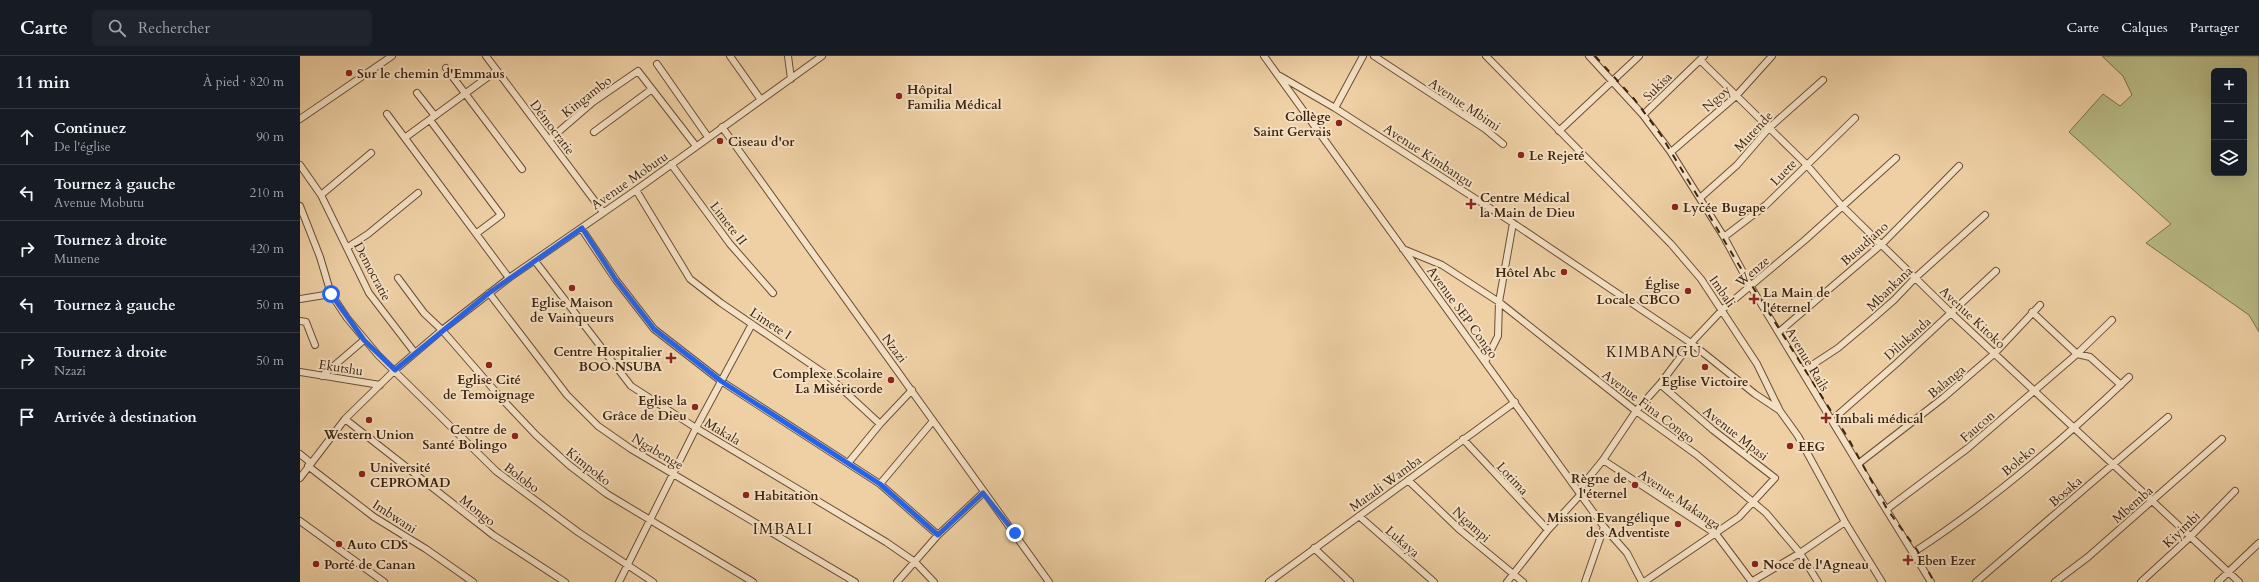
<!DOCTYPE html>
<html lang="fr">
<meta charset="utf-8">
<style>
:root{--surface:#171b24;--page:#20242c;--text:#f1f3f6;--muted:#9ea1a6;--line:#363941}
body{margin:0;font-family:Cardo,serif;background:var(--page);color:var(--text)}
.controls{position:absolute;right:12px;top:12px;display:grid;overflow:hidden;border-radius:6px;box-shadow:0 4px 16px #0002}
.controls button{width:36px;height:36px;display:grid;place-items:center;padding:0;border:0;border-bottom:1px solid var(--line);background:var(--surface);color:var(--text);font:20px sans-serif}
.stop{position:absolute;width:12px;height:12px;margin:-9px;border:3px solid #2563eb;border-radius:50%;background:#fff}
.stop.end{background:#2563eb;border-color:#fff;box-shadow:0 1px 4px #0008}
.list{margin:0;padding:0;list-style:none}
h2{display:flex;justify-content:space-between;align-items:center;height:52px;margin:0;padding:0 16px;font-size:17px}
h2 small{font-size:13px;font-weight:400;color:var(--muted)}
.list li{display:grid;grid-template-columns:26px 1fr auto;gap:12px;align-items:center;box-sizing:border-box;height:56px;padding:0 16px;border-top:1px solid var(--line)}
.list b{display:block;font-size:15px;white-space:nowrap}
.list p{margin:0;font-size:13px;white-space:nowrap;color:var(--muted)}
.list em{font-size:13px;font-style:normal;color:var(--muted)}
.icon{flex:none;width:22px;height:22px;fill:none;stroke:currentColor;stroke-width:2;stroke-linecap:round;stroke-linejoin:round}
.map{position:relative;flex:none;width:1959px;height:526px;overflow:hidden}
header{display:flex;align-items:center;gap:24px;box-sizing:border-box;height:56px;padding:0 20px;background:var(--surface);border-bottom:1px solid var(--line)}
header strong{font-size:19px}
nav{display:flex;gap:22px;margin-inline-start:auto;font-size:14px}
.search{width:280px;height:36px;background:var(--page);display:flex;align-items:center;gap:10px;box-sizing:border-box;padding:0 14px;border-radius:6px;color:var(--muted);font-size:15px}
main{display:flex}
aside{flex:1;background:var(--surface)}
.map>svg:first-child{display:block}
</style>
<header>
<strong>Carte</strong>
<div class="search"><svg class="icon" aria-label="search" viewBox="0 0 24 24"><circle cx="10" cy="10" r="6"/><path d="M15 15l6 6"/></svg>Rechercher</div>
<nav><a>Carte</a><a>Calques</a><a>Partager</a></nav>
</header>
<main>
<aside>
<h2>11 min<small>À pied · 820 m</small></h2>
<ul class="list">
<li><svg class="icon" aria-label="ahead" viewBox="0 0 24 24"><path d="M12 20V5M6 11l6-6 6 6"/></svg><div><b>Continuez</b><p>De l'église</p></div><em>90 m</em></li>
<li><svg class="icon" aria-label="left" viewBox="0 0 24 24"><path d="M17 20v-9H6M10 6l-5 5 5 5"/></svg><div><b>Tournez à gauche</b><p>Avenue Mobutu</p></div><em>210 m</em></li>
<li><svg class="icon" aria-label="right" viewBox="0 0 24 24"><path d="M7 20v-9h11M14 6l5 5-5 5"/></svg><div><b>Tournez à droite</b><p>Munene</p></div><em>420 m</em></li>
<li><svg class="icon" aria-label="left" viewBox="0 0 24 24"><path d="M17 20v-9H6M10 6l-5 5 5 5"/></svg><div><b>Tournez à gauche</b></div><em>50 m</em></li>
<li><svg class="icon" aria-label="right" viewBox="0 0 24 24"><path d="M7 20v-9h11M14 6l5 5-5 5"/></svg><div><b>Tournez à droite</b><p>Nzazi</p></div><em>50 m</em></li>
<li><svg class="icon" aria-label="arrive" viewBox="0 0 24 24"><path d="M6 21V4h12l-3 4 3 4H6"/></svg><div><b>Arrivée à destination</b></div></li>
</ul>
</aside>
<div class="map">
<svg width="1959" height="526" viewBox="0 0 1959 526">
<rect width="100%" height="100%" fill="#eed0a4"/>
<filter id="stains"><feTurbulence type="fractalNoise" baseFrequency=".005" numOctaves="4"/><feColorMatrix values="0 0 0 0 .2 0 0 0 0 .09 0 0 0 0 .02 0 0 0 .5 -.17"/></filter>
<radialGradient id="worn" r=".72"><stop offset=".6" stop-color="#630" stop-opacity="0"/><stop offset="1" stop-color="#630" stop-opacity=".3"/></radialGradient>
<!-- green -->
<path fill="#b8bb86" stroke="#7b704b" fill-rule="evenodd" d="M1802,0H1959V276L1949,259L1846,187L1871,168L1769,76L1803,38L1820,50L1832,39L1823,20ZM1914,15H1944V117H1914Z"/>
<g fill="none" stroke-linecap="round" stroke-linejoin="round">
<defs>
<path id="street" d="M186,0L303,156
M430,0L461,44
M488,0L491,23
M964,0L1304,471L1327,497L1342,526
M1074,0L1185,73L1203,88
M1186,0L1371,188L1401,223L1457,308L1480,355L1498,380L1545,466L1582,526
M1289,0L1343,59L1370,95L1424,181L1451,231L1558,408L1631,526
M1400,4L1506,108L1542,150L1651,257L1939,526
M357,8L408,81
M146,12L222,113
M980,20L1035,52L1213,167L1391,287L1455,338L1479,354
M117,37L135,60
M1035,52L1063,0
M87,58L209,222
M1343,59L1404,0
M0,63L92,0
M130,64L201,159L177,177
M422,71L749,526
M1259,75L1339,0
M294,76L352,33
M106,81L196,15
M249,84L293,46L338,15L396,90
M1371,96L1436,40L1472,0
M371,108L430,188L473,237
M0,109L21,139L69,237L115,297
M336,134L390,223L421,247L528,320L580,368L612,334
M21,139L71,97
M1400,142L1437,109L1469,72L1523,24
M0,150L20,201L31,238L47,262L78,299L196,415L278,476L353,526
M281,172L316,224L354,273L421,325L580,428L638,479
M1424,181L1466,149L1555,62
M48,191L68,178L118,137
M1103,193L1142,209L1199,246L1336,355L1397,399L1466,457L1500,497L1518,526
M235,205L331,330L396,372L586,486L615,506L634,526
M98,222L124,257L142,274L202,343L236,379L269,409L307,438L453,526
M189,237L267,339L298,370L331,393L555,526
M0,243L31,238
M1732,256L1777,298L1790,301L1821,329
M0,265L6,266L15,289
M1479,276L1582,188L1659,110
M1185,306L1198,280L1199,246L1213,167
M1503,315L1538,292L1570,265L1594,244L1615,222L1685,159
M0,316L80,329
M22,320L64,284
M45,363L193,479L265,526
M1532,364L1597,307L1696,215
M1163,383L1248,474
M0,398L11,407
M1303,404L1416,478L1452,526
M549,406L580,368
M1558,408L1643,342L1695,297L1740,249
M8,410L74,461L126,493L173,526
M0,422L45,363L95,314L142,274L209,222L336,134L522,0
M1108,424L1160,474L1223,526
M580,428L633,365
M1278,435L1303,404L1336,355L1360,328L1391,287L1423,253L1505,184L1596,102
M1587,453L1668,392L1777,298L1812,264
M1059,460L1134,526
M0,465L84,526
M1014,492L1050,526
M1614,496C1691,446 1763,384 1829,321
M319,526L396,372L452,268
M597,526L638,479L683,437
M969,526L1215,346
M1207,526L1248,474L1281,438
M1285,526L1304,471
M1344,526L1439,461L1475,422L1413,374L1360,328
M1451,526L1500,497L1545,466
M1676,526L1868,361
M1755,526L1788,501L1922,383
M1841,526L1890,481L1935,435
M1918,526L1959,487"/>
</defs>
<!-- street casing -->
<use href="#street" stroke="#6a4f35" stroke-width="8"/>
<!-- street -->
<use href="#street" stroke="#f4e0c4" stroke-width="6"/>
<!-- rail -->
<path stroke="#3e2410" stroke-width="2" stroke-dasharray="7 7" stroke-linecap="butt" d="M1295,0L1335,44L1361,79L1437,206L1548,382L1587,453L1617,494L1634,526"/>
</g>
<g fill="none" stroke-linecap="round" stroke-linejoin="round">
<!-- route -->
<path stroke="#2563eb" stroke-width="5" d="M31,238L64,284L95,314L189,237L282,172L316,224L354,273L421,325L580,428L638,479L683,437L715,477"/>
</g>
<!-- markers -->
<g fill="#8f2418" stroke="#f4e0c4" stroke-width="1.5">
<circle cx="49" cy="17" r="4"/>
<circle cx="599" cy="40" r="4"/>
<circle cx="1039" cy="67" r="4"/>
<circle cx="420" cy="85" r="4"/>
<circle cx="1221" cy="99" r="4"/>
<path d="M1169 142h4v4h4v4h-4v4h-4v-4h-4v-4h4z"/>
<circle cx="1375" cy="151" r="4"/>
<circle cx="1264" cy="216" r="4"/>
<circle cx="272" cy="232" r="4"/>
<circle cx="1388" cy="235" r="4"/>
<path d="M1452 237h4v4h4v4h-4v4h-4v-4h-4v-4h4z"/>
<path d="M369 296h4v4h4v4h-4v4h-4v-4h-4v-4h4z"/>
<circle cx="189" cy="309" r="4"/>
<circle cx="1405" cy="311" r="4"/>
<circle cx="591" cy="324" r="4"/>
<circle cx="395" cy="351" r="4"/>
<path d="M1524 356h4v4h4v4h-4v4h-4v-4h-4v-4h4z"/>
<circle cx="69" cy="364" r="4"/>
<circle cx="215" cy="380" r="4"/>
<circle cx="1490" cy="390" r="4"/>
<circle cx="62" cy="418" r="4"/>
<circle cx="1335" cy="429" r="4"/>
<circle cx="446" cy="439" r="4"/>
<circle cx="1378" cy="468" r="4"/>
<circle cx="39" cy="488" r="4"/>
<path d="M1606 498h4v4h4v4h-4v4h-4v-4h-4v-4h4z"/>
<circle cx="16" cy="508" r="4"/>
<circle cx="1455" cy="508" r="4"/>
</g>
<g text-anchor="middle" stroke-width="4" stroke-linejoin="round" paint-order="stroke">
<!-- poi labels -->
<g font-size="13" font-weight="bold" fill="#3e2410" stroke="#f4e0c4" text-anchor="start">
<text x="57" y="22">Sur le chemin d'Emmaus</text>
<text x="607" y="38">Hôpital<tspan x="607" dy="15">Familia Médical</tspan></text>
<text x="1031" y="65" text-anchor="end">Collège<tspan x="1031" dy="15">Saint Gervais</tspan></text>
<text x="428" y="90">Ciseau d'or</text>
<text x="1229" y="104">Le Rejeté</text>
<text x="1180" y="146">Centre Médical<tspan x="1180" dy="15">la Main de Dieu</tspan></text>
<text x="1383" y="156">Lycée Bugape</text>
<text x="1256" y="221" text-anchor="end">Hôtel Abc</text>
<text x="1380" y="233" text-anchor="end">Église<tspan x="1380" dy="15">Locale CBCO</tspan></text>
<text x="1463" y="241">La Main de<tspan x="1463" dy="15">l'éternel</tspan></text>
<text x="272" y="251" text-anchor="middle">Eglise Maison<tspan x="272" dy="15">de Vainqueurs</tspan></text>
<text x="362" y="300" text-anchor="end">Centre Hospitalier<tspan x="362" dy="15">BOO NSUBA</tspan></text>
<text x="583" y="322" text-anchor="end">Complexe Scolaire<tspan x="583" dy="15">La Miséricorde</tspan></text>
<text x="189" y="328" text-anchor="middle">Eglise Cité<tspan x="189" dy="15">de Temoignage</tspan></text>
<text x="1405" y="330" text-anchor="middle">Eglise Victoire</text>
<text x="387" y="349" text-anchor="end">Eglise la<tspan x="387" dy="15">Grâce de Dieu</tspan></text>
<text x="1535" y="367">Imbali médical</text>
<text x="207" y="378" text-anchor="end">Centre de<tspan x="207" dy="15">Santé Bolingo</tspan></text>
<text x="69" y="383" text-anchor="middle">Western Union</text>
<text x="1498" y="395">EEG</text>
<text x="70" y="416">Université<tspan x="70" dy="15">CEPROMAD</tspan></text>
<text x="1327" y="427" text-anchor="end">Règne de<tspan x="1327" dy="15">l'éternel</tspan></text>
<text x="454" y="444">Habitation</text>
<text x="1370" y="466" text-anchor="end">Mission Evangélique<tspan x="1370" dy="15">des Adventiste</tspan></text>
<text x="47" y="493">Auto CDS</text>
<text x="1617" y="509">Eben Ezer</text>
<text x="24" y="513">Porté de Canan</text>
<text x="1463" y="513">Noce de l'Agneau</text>
</g>
<!-- street labels -->
<g font-size="13" fill="#3e2410" stroke="#f4e0c4">
<text transform="translate(1357 30) rotate(-45)" y="5">Sukisa</text>
<text transform="translate(286 40) rotate(-38)" y="5">Kingambo</text>
<text transform="translate(1416 42) rotate(-42)" y="5">Ngoy</text>
<text transform="translate(1165 48) rotate(34)" y="5">Avenue Mbimi</text>
<text transform="translate(253 71) rotate(53)" y="5">Démocratie</text>
<text transform="translate(1453 75) rotate(-47)" y="5">Mutende</text>
<text transform="translate(1129 99) rotate(33)" y="5">Avenue Kimbangu</text>
<text transform="translate(1483 116) rotate(-46)" y="5">Luete</text>
<text transform="translate(329 124) rotate(-35)" y="5">Avenue Mobutu</text>
<text transform="translate(429 167) rotate(52)" y="5">Limete II</text>
<text transform="translate(1564 187) rotate(-42)" y="5">Busudjano</text>
<text transform="translate(73 215) rotate(62)" y="5">Democratie</text>
<text transform="translate(1452 215) rotate(-41)" y="5">Wenze</text>
<text transform="translate(1589 232) rotate(-44)" y="5">Mbankana</text>
<text transform="translate(1423 235) rotate(55)" y="5">Imbali</text>
<text transform="translate(1163 256) rotate(54)" y="5">Avenue SEP Congo</text>
<text transform="translate(1673 261) rotate(43)" y="5">Avenue Kitoko</text>
<text transform="translate(471 267) rotate(33)" y="5">Limete I</text>
<text transform="translate(1607 282) rotate(-42)" y="5">Dilukanda</text>
<text transform="translate(595 292) rotate(53)" y="5">Nzazi</text>
<text transform="translate(1508 303) rotate(59)" y="5">Avenue Rails</text>
<text transform="translate(41 311) rotate(9)" y="5">Ekutshu</text>
<text transform="translate(1646 325) rotate(-40)" y="5">Balanga</text>
<text transform="translate(1349 350) rotate(37)" y="5">Avenue Fina Congo</text>
<text transform="translate(1677 370) rotate(-41)" y="5">Faucon</text>
<text transform="translate(423 375) rotate(31)" y="5">Makala</text>
<text transform="translate(1436 377) rotate(38)" y="5">Avenue Mpasi</text>
<text transform="translate(358 395) rotate(31)" y="5">Ngabenge</text>
<text transform="translate(1718 404) rotate(-40)" y="5">Boleko</text>
<text transform="translate(289 410) rotate(38)" y="5">Kimpoko</text>
<text transform="translate(222 421) rotate(37)" y="5">Bolobo</text>
<text transform="translate(1213 422) rotate(47)" y="5">Lotima</text>
<text transform="translate(1085 427) rotate(-36)" y="5">Matadi Wamba</text>
<text transform="translate(1765 435) rotate(-41)" y="5">Bosaka</text>
<text transform="translate(1380 443) rotate(34)" y="5">Avenue Makanga</text>
<text transform="translate(1832 448) rotate(-41)" y="5">Mbemba</text>
<text transform="translate(178 454) rotate(38)" y="5">Mongo</text>
<text transform="translate(95 460) rotate(33)" y="5">Imbwani</text>
<text transform="translate(1172 468) rotate(42)" y="5">Ngampi</text>
<text transform="translate(1881 473) rotate(-44)" y="5">Kiyimbi</text>
<text transform="translate(1103 485) rotate(41)" y="5">Lukaya</text>
</g>
<!-- quarter labels -->
<g font-size="15" letter-spacing="1" fill="#3e2410" stroke="#f4e0c4">
<text x="1354" y="301">KIMBANGU</text>
<text x="483" y="478">IMBALI</text>
</g>
</g>
<rect width="100%" height="100%" filter="url(#stains)"/>
<rect width="100%" height="100%" fill="url(#worn)"/>
</svg>
<div class="controls">
<button>+</button>
<button>−</button>
<button><svg class="icon" aria-label="layers" viewBox="0 0 24 24"><path d="M12 4l9 5-9 5-9-5zM3 14l9 5 9-5"/></svg></button>
</div>
<div class="stop" style="left:31px;top:238px"></div>
<div class="stop end" style="left:715px;top:477px"></div>
</div>
</main>
